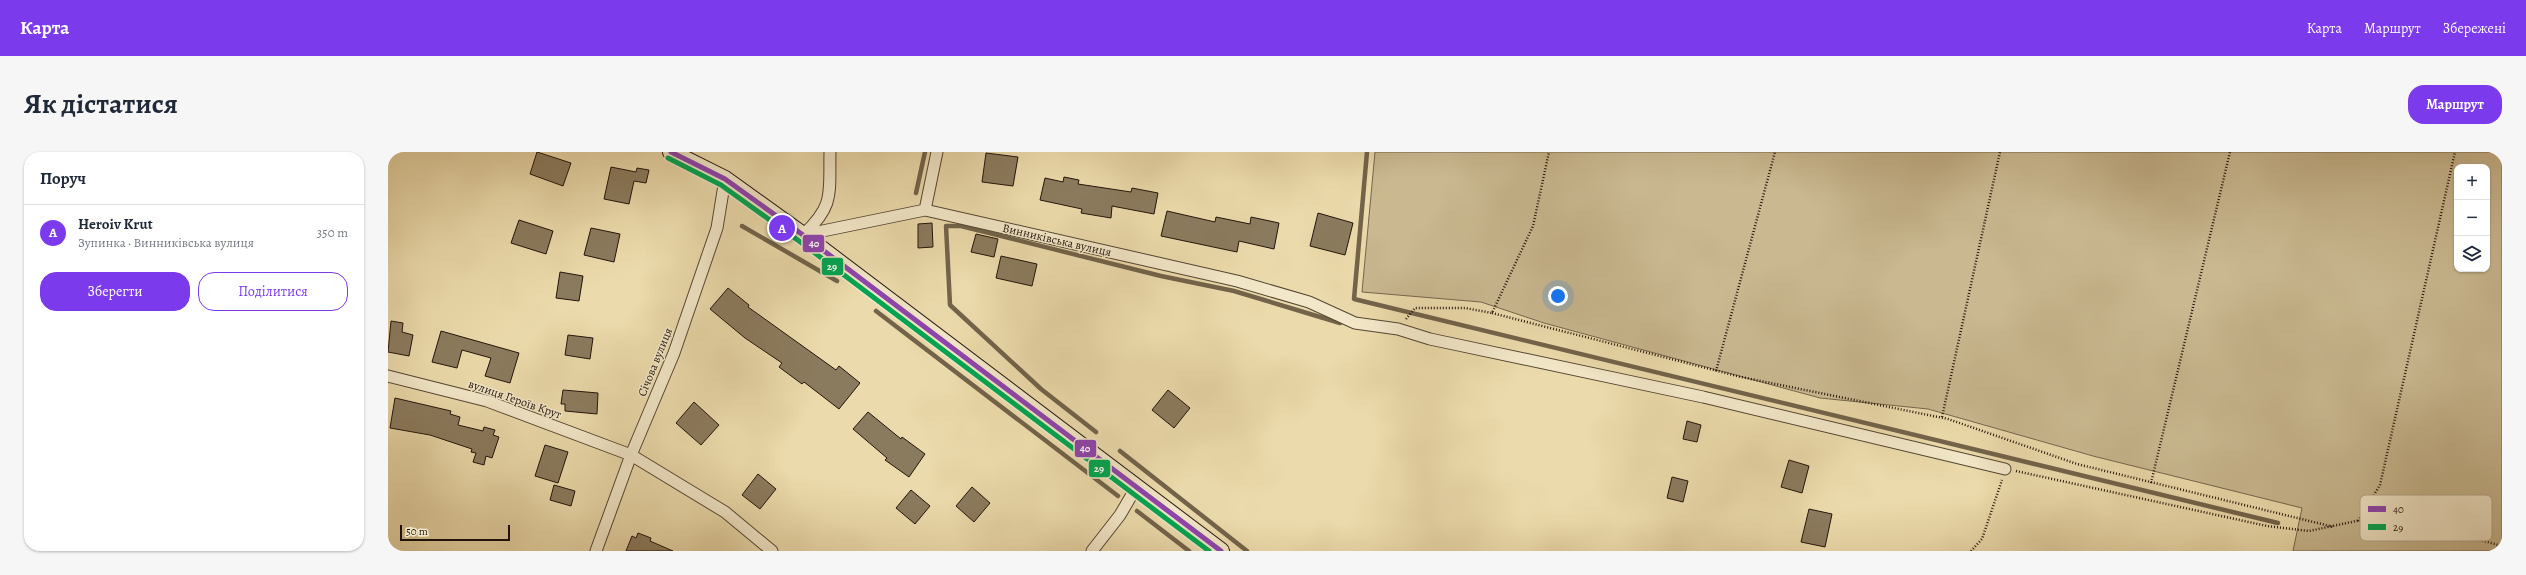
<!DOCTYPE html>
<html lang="uk">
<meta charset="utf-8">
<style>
:root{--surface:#fff;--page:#f6f6f7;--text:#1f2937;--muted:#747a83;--line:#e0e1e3;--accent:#7c3aed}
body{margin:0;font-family:Alegreya,serif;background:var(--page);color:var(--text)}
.controls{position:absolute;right:12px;top:12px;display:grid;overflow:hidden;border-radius:8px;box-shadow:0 1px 3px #0004}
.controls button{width:36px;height:36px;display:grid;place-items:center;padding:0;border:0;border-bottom:1px solid var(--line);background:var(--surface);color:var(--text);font:20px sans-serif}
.scale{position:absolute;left:12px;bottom:10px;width:110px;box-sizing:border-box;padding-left:4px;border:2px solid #22140a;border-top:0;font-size:11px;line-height:14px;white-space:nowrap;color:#22140a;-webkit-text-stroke:3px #f2e7c8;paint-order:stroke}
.you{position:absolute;left:1170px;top:144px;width:14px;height:14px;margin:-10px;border:3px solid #fff;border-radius:50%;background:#1a73e8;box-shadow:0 0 0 6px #1a73e833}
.badge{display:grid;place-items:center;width:26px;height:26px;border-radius:50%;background:var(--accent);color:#fff;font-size:13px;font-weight:700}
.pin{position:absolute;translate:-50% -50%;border:2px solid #fff;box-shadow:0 1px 4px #0006}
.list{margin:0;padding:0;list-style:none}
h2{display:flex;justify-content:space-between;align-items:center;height:52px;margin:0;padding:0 16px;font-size:17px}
h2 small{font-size:13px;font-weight:400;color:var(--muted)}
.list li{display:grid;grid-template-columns:26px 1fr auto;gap:12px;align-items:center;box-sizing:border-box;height:56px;padding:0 16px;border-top:1px solid var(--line)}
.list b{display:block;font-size:15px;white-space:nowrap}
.list p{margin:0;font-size:13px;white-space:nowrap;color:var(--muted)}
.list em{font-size:13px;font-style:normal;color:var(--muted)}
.actions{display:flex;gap:8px;padding:12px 16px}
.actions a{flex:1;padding:9px 0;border:1px solid var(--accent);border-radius:16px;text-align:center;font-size:14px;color:var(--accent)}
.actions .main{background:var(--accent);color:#fff}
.icon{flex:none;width:22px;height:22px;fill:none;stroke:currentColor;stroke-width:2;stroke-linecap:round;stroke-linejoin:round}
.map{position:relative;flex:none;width:2114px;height:399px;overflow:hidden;border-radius:16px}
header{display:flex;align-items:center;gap:24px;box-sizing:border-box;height:56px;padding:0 20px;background:var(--accent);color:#fff}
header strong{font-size:19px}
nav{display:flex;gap:22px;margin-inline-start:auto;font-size:14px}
.intro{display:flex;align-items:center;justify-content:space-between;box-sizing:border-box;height:96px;padding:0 24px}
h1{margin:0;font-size:28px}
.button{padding:10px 18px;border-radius:16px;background:var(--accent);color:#fff;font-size:14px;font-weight:700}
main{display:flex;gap:24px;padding:0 24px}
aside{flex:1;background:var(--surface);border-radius:16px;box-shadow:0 1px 3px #0004}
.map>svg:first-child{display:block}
</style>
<header>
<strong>Карта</strong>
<nav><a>Карта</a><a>Маршрут</a><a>Збережені</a></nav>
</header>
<div class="intro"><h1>Як дістатися</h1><a class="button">Маршрут</a></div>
<main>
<aside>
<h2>Поруч<small></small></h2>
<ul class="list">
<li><span class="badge">A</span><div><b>Heroiv Krut</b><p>Зупинка · Винниківська вулиця</p></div><em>350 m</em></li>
</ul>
<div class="actions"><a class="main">Зберегти</a><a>Поділитися</a></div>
</aside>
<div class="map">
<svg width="2114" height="399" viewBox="0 0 2114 399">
<rect width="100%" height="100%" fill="#ebdaab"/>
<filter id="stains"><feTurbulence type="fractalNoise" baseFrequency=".005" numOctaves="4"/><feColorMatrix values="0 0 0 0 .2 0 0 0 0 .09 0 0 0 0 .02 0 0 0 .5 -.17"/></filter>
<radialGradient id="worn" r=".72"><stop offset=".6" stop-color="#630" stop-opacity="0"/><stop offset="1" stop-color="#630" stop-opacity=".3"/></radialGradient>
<!-- green -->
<path fill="#c9b890" stroke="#76664d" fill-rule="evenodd" d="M987,0H2114V399H1905L1914,356L1705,304L1540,257L1432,246L1156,171L1093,150L974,140ZM2069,15H2099V117H2069Z"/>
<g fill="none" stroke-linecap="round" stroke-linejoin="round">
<!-- stream -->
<path stroke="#72634a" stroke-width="4.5" d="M979,0L966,147L1890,371
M528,41L537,0
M354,74L449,129
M488,159L730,344
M708,280L653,237L562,153L558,74H573L773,124L846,139L952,171
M732,299L859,399
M749,359L801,399"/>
</g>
<!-- building -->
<path fill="#8b7b5e" stroke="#22140a" d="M149,0L183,11L175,34L142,22Z
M598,1L630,5L625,34L594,30Z
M223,15L248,20L249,16L261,18L258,31L246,29L241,52L216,47Z
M676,25L691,28L690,32L743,40L744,36L770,41L766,62L724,54L723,66L693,61L694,57L652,48L657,26L675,30Z
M779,59L827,70L828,65L862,72L863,65L891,71L886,97L851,89L849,100L773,84Z
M930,61L965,71L957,103L922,94Z
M131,68L165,79L158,102L123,91Z
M544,71L545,95L530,96V72Z
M203,76L232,82L226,110L196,103Z
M588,82L610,87L606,105L583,100Z
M613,104L649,112L644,134L608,126Z
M172,120L195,124L191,149L168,146Z
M340,136L361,153L360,155L448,218L451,214L472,231L451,257L416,230L414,232L391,215L394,211L357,186L322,157Z
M3,169L15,171L14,180L25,183L21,204L0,200Z
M53,179L131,201L122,231L97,224L103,206L74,198L69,216L44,210Z
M180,183L205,186L202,207L177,203Z
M175,238L210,241L209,262L177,259V252H173Z
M780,238L802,256L786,276L764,258Z
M7,246L63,259L62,262L72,265L70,273L95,279L96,275L107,278L105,283L111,285L104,306L98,304L96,313L85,310L88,301L83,300L84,297L42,283L2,276Z
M306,250L331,273L313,293L288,271Z
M480,260L513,287L514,285L537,302L521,325L497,308L499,306L465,277Z
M1299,269L1313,273L1309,290L1295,287Z
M157,293L180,300L170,331L147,324Z
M1401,308L1421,314L1414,341L1393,335Z
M370,322L388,337L372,357L354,343Z
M1284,325L1300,329L1295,350L1279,346Z
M166,333L187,339L183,354L162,348Z
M584,335L602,351L586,370L568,354Z
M523,338L542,354L527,372L508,356Z
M1421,357L1444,362L1437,395L1413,390Z
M250,381L263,386L262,389L285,399H238L244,384L248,386Z"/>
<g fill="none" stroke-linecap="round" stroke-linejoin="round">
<defs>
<path id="minor" d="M537,58L549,0
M416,82C447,53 441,41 442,0
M415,83L537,58L849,129L921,150L967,171L1010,177L1042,187L1315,245L1617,317
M0,224L99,249L243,303L337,360L384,399
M208,399L243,303L286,201L329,76L337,27
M704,399L732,363L749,334"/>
<path id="secondary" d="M283,0L337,27L415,83L833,399"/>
</defs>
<!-- minor casing -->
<use href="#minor" stroke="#544632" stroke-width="13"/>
<!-- secondary casing -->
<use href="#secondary" stroke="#22140a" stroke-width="18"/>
<!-- path -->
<path stroke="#22140a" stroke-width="2.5" stroke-dasharray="1 2" stroke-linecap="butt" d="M1104,161L1353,225L1560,267L1689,312L1946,375
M1018,167L1027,156H1077L1104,161L1145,74L1161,0
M1328,219L1387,0
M1554,265L1612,0
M1628,319L1879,374L1921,379L1992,364L2012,366L2114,394
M1763,331L1842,0
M1970,369L1992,333L2067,0
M1583,399L1594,387L1614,328"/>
<!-- minor -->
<use href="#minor" stroke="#f2e7c8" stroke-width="11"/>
<!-- secondary -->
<use href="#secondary" stroke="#f2e7c8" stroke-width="16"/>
<defs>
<path id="bus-1" d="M283,0L337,27L415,83L833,399"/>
<path id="bus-2" d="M280,6L333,33L411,89L821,399"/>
</defs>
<!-- bus-1 casing -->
<use href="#bus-1" stroke="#f2e7c8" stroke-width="8"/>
<!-- bus-2 casing -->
<use href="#bus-2" stroke="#f2e7c8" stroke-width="8"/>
<!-- bus-1 -->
<use href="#bus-1" stroke="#8e44ad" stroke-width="5"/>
<!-- bus-2 -->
<use href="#bus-2" stroke="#00a651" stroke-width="5"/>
</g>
<g text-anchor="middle" stroke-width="3" stroke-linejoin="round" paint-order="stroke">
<!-- street labels -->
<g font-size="12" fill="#22140a" stroke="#f2e7c8">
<text transform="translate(669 88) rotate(13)" y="4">Винниківська вулиця</text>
<text transform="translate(267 210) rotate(-68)" y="4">Січова вулиця</text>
<text transform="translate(127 247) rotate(19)" y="4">вулиця Героїв Крут</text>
</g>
</g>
<!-- legend -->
<rect x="1972" y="343" width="132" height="46" rx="6" fill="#f2e7c8" stroke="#b4a88f" stroke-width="1"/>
<rect x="1980" y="354" width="18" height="6" fill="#8e44ad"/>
<rect x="1980" y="372" width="18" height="6" fill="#00a651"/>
<g font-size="11" fill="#22140a">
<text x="2005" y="361">40</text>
<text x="2005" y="379">29</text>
</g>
<g stroke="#f2e7c8" stroke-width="1.5">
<rect x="414" y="82" width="23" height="19" rx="4" fill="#8e44ad"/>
<rect x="433" y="105" width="23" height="19" rx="4" fill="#00a651"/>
<rect x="686" y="287" width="23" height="19" rx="4" fill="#8e44ad"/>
<rect x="700" y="307" width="23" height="19" rx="4" fill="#00a651"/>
</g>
<g font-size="11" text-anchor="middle" font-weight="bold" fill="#fff">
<text x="426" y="95">40</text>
<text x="444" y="118">29</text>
<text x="697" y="300">40</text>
<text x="711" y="320">29</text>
</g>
<rect width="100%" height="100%" filter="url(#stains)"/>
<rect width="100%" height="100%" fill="url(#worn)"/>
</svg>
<div class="controls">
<button>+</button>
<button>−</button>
<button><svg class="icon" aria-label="layers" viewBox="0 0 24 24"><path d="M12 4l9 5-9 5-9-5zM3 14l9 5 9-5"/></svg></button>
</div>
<div class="scale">50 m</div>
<div class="you"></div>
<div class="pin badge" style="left:394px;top:76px">A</div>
</div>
</main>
